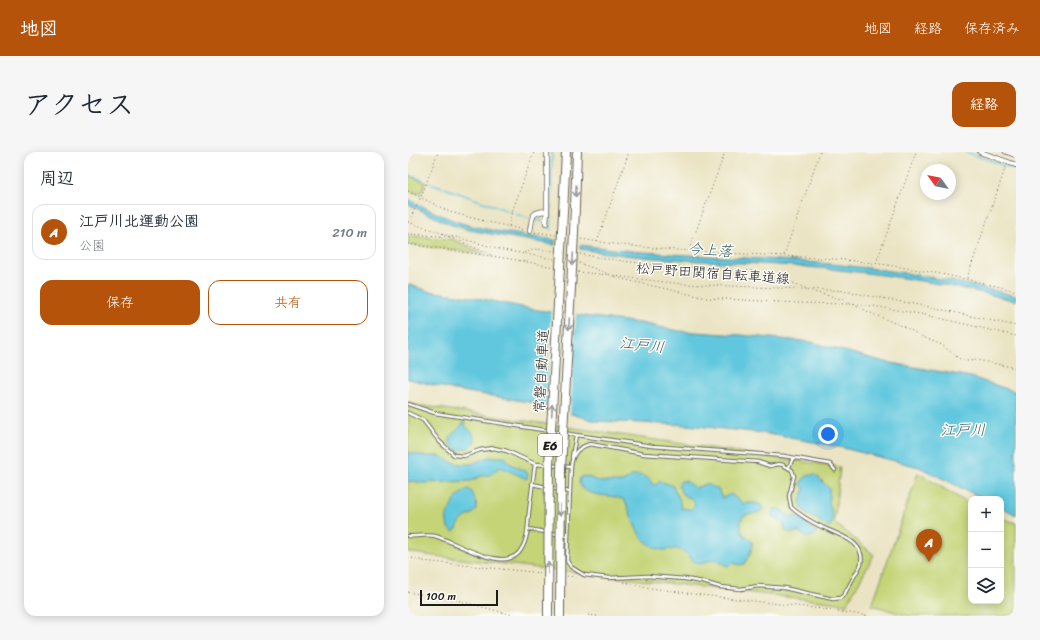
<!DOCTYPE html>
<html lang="ja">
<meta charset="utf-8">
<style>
:root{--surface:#fff;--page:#f6f6f7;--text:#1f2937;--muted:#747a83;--line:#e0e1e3;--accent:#b45309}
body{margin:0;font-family:Sriracha,"Klee One",sans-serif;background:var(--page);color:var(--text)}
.controls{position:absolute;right:12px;bottom:12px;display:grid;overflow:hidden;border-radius:8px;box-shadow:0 2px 10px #0003}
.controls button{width:36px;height:36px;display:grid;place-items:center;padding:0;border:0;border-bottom:1px solid var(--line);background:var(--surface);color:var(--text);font:20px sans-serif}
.compass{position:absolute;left:512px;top:12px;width:36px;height:36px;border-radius:50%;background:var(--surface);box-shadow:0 2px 10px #0003;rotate:303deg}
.scale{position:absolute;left:12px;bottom:10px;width:78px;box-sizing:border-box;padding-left:4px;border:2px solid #1c1c1c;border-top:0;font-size:11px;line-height:14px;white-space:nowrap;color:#1c1c1c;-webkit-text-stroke:3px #fdfcf7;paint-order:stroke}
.you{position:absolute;left:420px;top:282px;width:14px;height:14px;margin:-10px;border:3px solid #fff;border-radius:50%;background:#1a73e8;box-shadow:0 0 0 6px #1a73e833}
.badge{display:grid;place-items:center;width:26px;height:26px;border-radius:50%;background:var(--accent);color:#fff;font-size:13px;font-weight:700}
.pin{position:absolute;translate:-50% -33px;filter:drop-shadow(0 1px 2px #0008)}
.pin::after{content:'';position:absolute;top:21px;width:14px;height:12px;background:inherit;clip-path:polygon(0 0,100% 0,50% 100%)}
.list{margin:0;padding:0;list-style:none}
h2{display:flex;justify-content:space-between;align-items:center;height:52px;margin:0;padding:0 16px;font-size:17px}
h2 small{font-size:13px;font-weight:400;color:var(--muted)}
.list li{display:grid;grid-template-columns:26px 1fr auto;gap:12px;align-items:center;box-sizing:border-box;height:56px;margin:0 8px 8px;padding:0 8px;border:1px solid var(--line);border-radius:12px}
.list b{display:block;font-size:15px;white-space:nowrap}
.list p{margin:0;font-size:13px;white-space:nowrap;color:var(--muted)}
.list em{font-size:13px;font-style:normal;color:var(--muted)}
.actions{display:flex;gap:8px;padding:12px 16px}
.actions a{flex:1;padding:9px 0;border:1px solid var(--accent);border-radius:12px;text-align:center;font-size:14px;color:var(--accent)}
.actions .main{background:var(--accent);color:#fff}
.icon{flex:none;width:22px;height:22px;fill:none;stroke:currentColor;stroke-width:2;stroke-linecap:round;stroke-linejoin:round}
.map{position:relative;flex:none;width:608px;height:464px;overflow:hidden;border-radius:12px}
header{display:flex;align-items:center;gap:24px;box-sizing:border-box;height:56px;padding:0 20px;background:var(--accent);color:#fff}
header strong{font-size:19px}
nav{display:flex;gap:22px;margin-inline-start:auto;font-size:14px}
.intro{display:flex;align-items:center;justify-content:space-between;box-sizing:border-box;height:96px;padding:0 24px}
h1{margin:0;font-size:28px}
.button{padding:10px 18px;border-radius:12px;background:var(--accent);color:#fff;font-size:14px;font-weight:700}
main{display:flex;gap:24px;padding:0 24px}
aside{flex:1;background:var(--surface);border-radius:12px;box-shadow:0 2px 10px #0003}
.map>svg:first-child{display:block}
</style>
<header>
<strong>地図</strong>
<nav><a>地図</a><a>経路</a><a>保存済み</a></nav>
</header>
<div class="intro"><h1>アクセス</h1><a class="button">経路</a></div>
<main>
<aside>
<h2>周辺<small></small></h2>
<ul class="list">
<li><span class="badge">A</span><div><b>江戸川北運動公園</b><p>公園</p></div><em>210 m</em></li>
</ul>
<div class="actions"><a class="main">保存</a><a>共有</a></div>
</aside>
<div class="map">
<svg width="608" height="464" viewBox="0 0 608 464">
<rect width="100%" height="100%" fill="#fdfcf7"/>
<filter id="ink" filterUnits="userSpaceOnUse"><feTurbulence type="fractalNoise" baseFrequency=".025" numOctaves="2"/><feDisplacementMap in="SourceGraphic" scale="8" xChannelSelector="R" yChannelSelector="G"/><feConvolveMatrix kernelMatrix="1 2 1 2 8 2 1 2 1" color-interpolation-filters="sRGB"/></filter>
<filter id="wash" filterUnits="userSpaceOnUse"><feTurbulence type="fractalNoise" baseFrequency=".012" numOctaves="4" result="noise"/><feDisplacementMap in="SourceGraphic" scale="16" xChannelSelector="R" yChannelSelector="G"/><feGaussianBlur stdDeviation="0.9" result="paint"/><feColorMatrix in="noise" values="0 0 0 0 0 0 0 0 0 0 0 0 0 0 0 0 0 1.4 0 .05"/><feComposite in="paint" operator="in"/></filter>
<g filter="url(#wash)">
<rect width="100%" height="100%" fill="#ebe4c4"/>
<!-- green -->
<path fill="#c4d477" stroke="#70784a" d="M0,24L17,30L15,37L12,41H7L0,38Z
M0,84L44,87L76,102L7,93L0,91Z
M0,250L9,253L432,315L426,370L466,403L439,452L18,403L0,400Z
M510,321L563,353V449H593V366L608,371V464H501L464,453Z"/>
<!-- water -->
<path fill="#60c7de" stroke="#3e727d" d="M0,47C17,56 35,65 53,71C83,80 116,83 147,88V93L61,78L41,72L0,52Z
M172,93C255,105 339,104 423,112C485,118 548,128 608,144V149C531,129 451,118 371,113C305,109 238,108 172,97Z
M0,132L20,139L64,145L129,158L232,171L271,179L332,183L403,190L477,210L563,225L608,240V363L593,355V347H576L511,315L427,294L355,281L278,273L188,269L121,250L47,238L0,227Z
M55,271H58L57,274L65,281L67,289C63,296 58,298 50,298C31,287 51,279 55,271Z
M0,300L16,304H32L43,310L53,312H63L81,305H97L103,312L119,320L120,323L119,327L92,315L82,323L73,324L63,329L15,331L4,329L0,330Z
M407,322C412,326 416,332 421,336C421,341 421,345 421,350C423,359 428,366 421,375L399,362L394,357L392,350L396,337L393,333V329L399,324Z
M226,323C234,323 241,324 245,333L249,332L252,329L264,333L271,346L273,356L283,357L287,353C285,345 280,346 274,342L270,333L273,329H278L287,336L298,332L310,337L314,346L323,342L335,351H348L353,353L355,357C346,368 328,353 334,381L344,389C345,397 341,405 336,412L331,413L326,411L319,414L306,407L293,412L289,411L284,408L277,400L272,398L267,397L255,398L249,397L237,389L233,385L228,376L217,349C204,340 179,348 171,331L172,326L175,324C182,324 185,328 191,329C192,330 213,330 214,330C218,329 221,325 226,323Z
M61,337C65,340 66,344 67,348C73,363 61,361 53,369C50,373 50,377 46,380L40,376C39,372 38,367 39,363C42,355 52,338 61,337Z
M366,357H372L381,364L389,365L397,369L402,376L409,379L407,383C399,388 397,383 390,380L384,381L378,379L375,371L364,364V359Z"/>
<!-- pier -->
<path fill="#ebe4c4" d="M143,158L168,161L162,264L138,257Z"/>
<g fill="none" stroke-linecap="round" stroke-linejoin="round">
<!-- stream -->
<path stroke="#60c7de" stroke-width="1.5" d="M558,0L608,18
M0,23L15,28
M23,31L103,60
M108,62L122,67
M126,68L135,69
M143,78L144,0"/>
</g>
</g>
<g filter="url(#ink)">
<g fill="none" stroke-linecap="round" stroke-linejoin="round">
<defs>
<path id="lane" d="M597,0L608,4
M0,252L27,261L168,283L164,305
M0,261L15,268L31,289L46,303L56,304L72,298L86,296L99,299L127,312L163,315
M168,283L244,294L376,304L422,312L427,318
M182,292L236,302L350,310L362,314L371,312L375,313L384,318L386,324L381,344L383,355C390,362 405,371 414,375C430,383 458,389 453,412L436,443L432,446L425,447L376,436L350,434L333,437L312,435L295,430L277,427L239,424L201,426L176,423L163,415L159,409L163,315C164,302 169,296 182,292Z
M381,315L385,306
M124,332L162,340
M120,377L160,384
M0,384C9,385 19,382 27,384C47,389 100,425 114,396C120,386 120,372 121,360C123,344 125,328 127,312"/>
<path id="street" d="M572,0L608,13
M138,71L139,59
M122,79C125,64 122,60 139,59V0"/>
<path id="highway" d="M154,80L158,0
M166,81L169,0
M140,455V464
M152,456V464"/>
</defs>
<!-- lane casing -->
<use href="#lane" stroke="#646257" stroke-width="4.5"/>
<!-- street casing -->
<use href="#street" stroke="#646257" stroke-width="6"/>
<!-- highway casing -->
<use href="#highway" stroke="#646257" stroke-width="10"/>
<!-- path -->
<path stroke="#646257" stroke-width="1" stroke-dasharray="1 3" stroke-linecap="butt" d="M0,39L42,60L76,69L116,78
M1,69L13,45L30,0
M0,70L36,82L83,103
M101,74L104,60L126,0
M127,80L148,83
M0,82L48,85L95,98L146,107
M173,87C256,101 342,101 426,107C487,112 549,124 608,139
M189,90L221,0
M0,92L103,107L146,115
M281,98L317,0
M116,101L128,97L146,99
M172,102L199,107L248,113L346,119L388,132L406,140L437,148L442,151
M376,103L412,0
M171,111L214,127L299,146L390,151L443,152L465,154L518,163L608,184
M468,111L508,0
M170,120L201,123
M206,124L275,132L443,139L446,141L522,155L608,174
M559,126L598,14
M445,152L467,163L497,175L515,185L534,193L549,205L554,208L560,209L569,208L608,216
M0,405L15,409L134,421
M159,424L170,425
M216,430L243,436L285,442L423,458L461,464
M0,440L48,448L109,464
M180,463L189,464"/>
<!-- lane -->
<use href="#lane" stroke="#fff" stroke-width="2.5"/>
<!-- street -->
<use href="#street" stroke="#fff" stroke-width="4.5"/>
<!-- highway -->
<use href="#highway" stroke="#fff" stroke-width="8"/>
<defs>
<path id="highway-bridge" d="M140,455L141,313L154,80
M152,456L153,317L166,81"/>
</defs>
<!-- highway-bridge casing -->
<use href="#highway-bridge" stroke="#646257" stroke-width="10" stroke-linecap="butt"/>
<!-- highway-bridge -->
<use href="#highway-bridge" stroke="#fff" stroke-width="8"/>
</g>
<!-- one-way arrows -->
<defs><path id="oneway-shaft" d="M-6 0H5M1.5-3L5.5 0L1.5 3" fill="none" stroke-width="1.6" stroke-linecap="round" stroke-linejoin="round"/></defs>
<g stroke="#999">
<use href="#oneway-shaft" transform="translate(168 39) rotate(92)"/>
<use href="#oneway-shaft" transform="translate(165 107) rotate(93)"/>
<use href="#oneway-shaft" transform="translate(161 172) rotate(93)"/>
<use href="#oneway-shaft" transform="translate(144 258) rotate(-87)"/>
<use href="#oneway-shaft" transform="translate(152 358) rotate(91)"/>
<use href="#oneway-shaft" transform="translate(140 416) rotate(-90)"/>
</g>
</g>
<g text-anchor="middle" stroke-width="3" stroke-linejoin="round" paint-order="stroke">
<!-- shield labels -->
<rect fill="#fdfcf7" stroke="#605f5e" stroke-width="1" x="130" y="282" width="24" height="22" rx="3"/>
<g font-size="13" font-weight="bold" fill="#1c1c1c">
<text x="142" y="298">E6</text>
</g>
<!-- street labels -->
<g font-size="14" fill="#1c1c1c" stroke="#fdfcf7">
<text transform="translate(305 121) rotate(4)" y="5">松戸野田関宿自転車道線</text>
<text transform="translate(133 219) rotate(-87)" y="5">常磐自動車道</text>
</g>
<!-- water labels -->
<g font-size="15" font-style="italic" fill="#37606a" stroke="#fdfcf7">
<text transform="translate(302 98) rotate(4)" y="5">今上落</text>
<text transform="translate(234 193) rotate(6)" y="5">江戸川</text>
<text x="555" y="283">江戸川</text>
</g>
</g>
</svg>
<div class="controls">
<button>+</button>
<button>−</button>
<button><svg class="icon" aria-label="layers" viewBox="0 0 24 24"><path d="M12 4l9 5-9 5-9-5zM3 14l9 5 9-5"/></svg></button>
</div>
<svg class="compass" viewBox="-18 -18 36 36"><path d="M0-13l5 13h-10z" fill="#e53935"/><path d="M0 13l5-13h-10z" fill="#747a83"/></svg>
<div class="scale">100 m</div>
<div class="you"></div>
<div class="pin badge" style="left:521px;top:410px">A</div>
</div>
</main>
